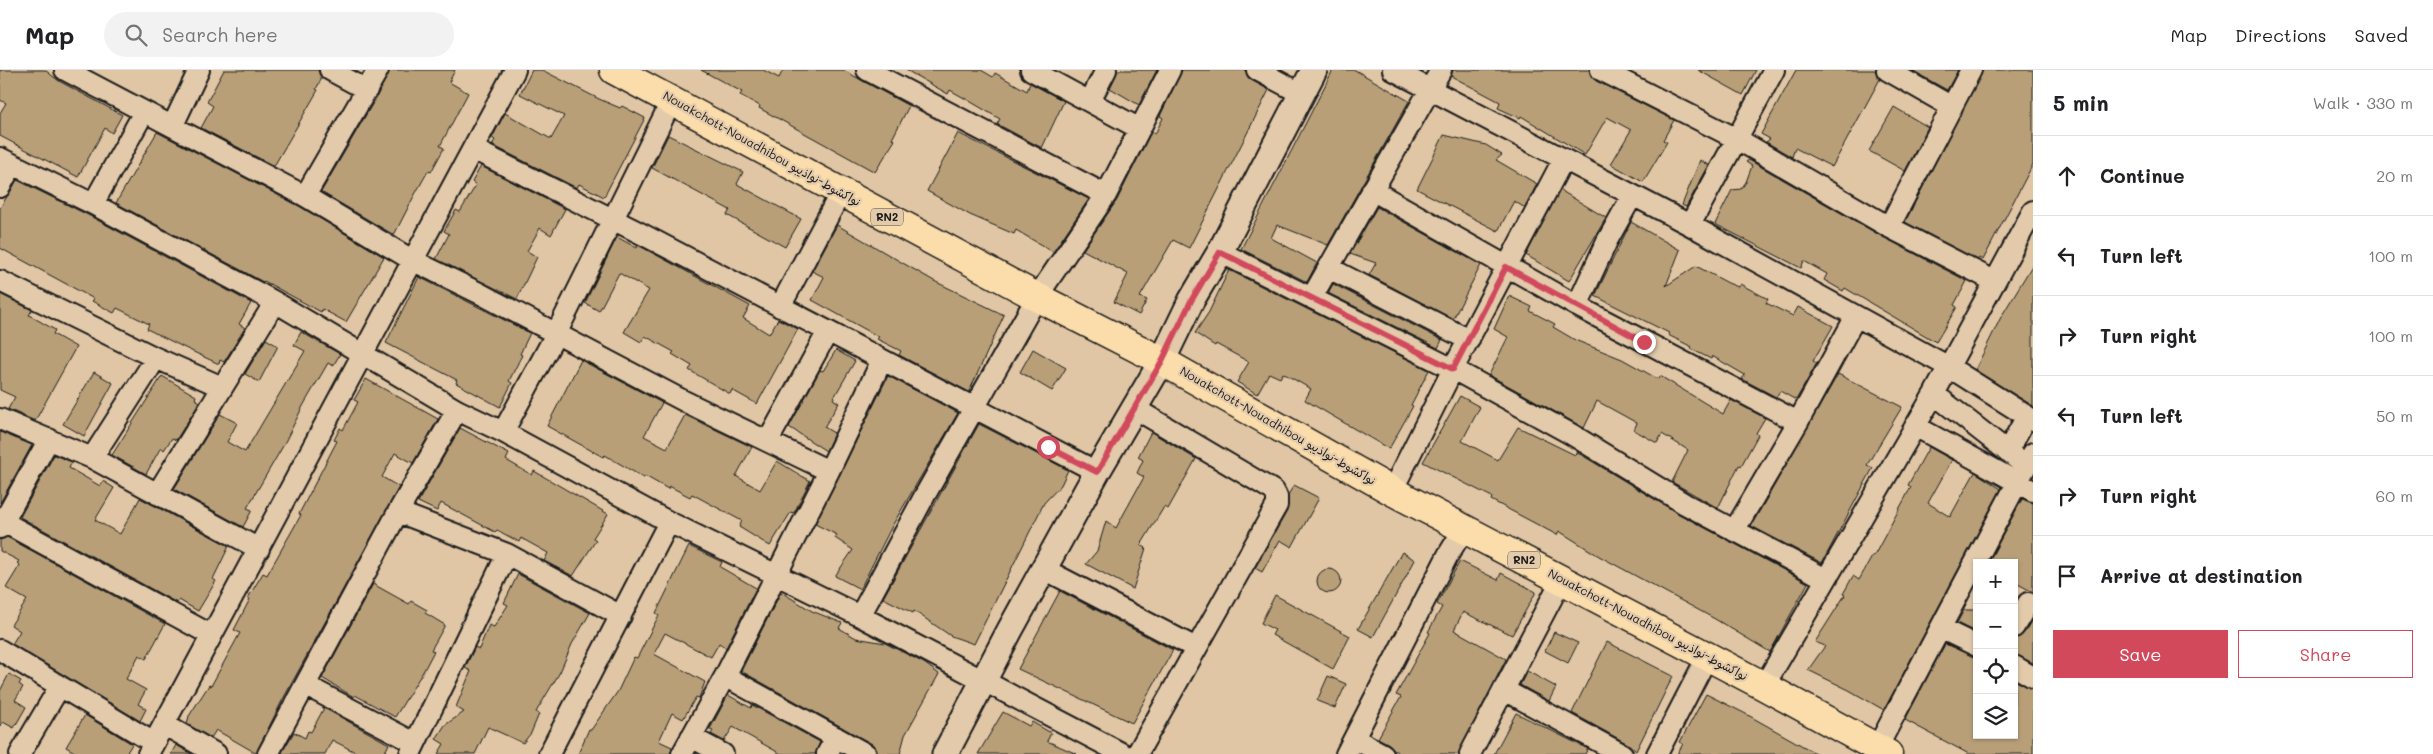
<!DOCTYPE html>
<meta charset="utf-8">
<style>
:root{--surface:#fff;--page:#f2f2f2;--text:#202124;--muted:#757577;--line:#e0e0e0;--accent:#d1495b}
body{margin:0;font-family:Mali,"Playpen Sans Arabic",sans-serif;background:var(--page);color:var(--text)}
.controls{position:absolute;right:15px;bottom:15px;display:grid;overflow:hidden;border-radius:0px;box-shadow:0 1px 4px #0004}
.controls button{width:45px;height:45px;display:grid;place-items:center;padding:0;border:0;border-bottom:1px solid var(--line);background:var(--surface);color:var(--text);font:25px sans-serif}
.stop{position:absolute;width:15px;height:15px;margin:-11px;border:4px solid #d1495b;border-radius:50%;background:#fff}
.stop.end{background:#d1495b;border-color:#fff;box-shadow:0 1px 5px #0008}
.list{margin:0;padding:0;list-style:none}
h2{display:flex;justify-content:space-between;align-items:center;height:65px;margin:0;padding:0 20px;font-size:21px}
h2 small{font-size:16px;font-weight:400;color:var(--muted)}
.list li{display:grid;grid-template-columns:32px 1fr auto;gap:15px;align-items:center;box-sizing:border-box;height:80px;padding:0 20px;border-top:1px solid var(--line)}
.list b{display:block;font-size:19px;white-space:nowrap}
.list em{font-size:16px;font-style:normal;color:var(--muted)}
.actions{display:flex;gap:10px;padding:15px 20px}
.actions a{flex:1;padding:11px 0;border:1px solid var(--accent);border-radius:0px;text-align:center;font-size:18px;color:var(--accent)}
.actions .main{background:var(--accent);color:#fff}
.icon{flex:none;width:28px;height:28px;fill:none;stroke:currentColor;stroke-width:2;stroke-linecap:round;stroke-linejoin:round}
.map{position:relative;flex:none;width:2033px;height:684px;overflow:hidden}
header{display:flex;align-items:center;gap:30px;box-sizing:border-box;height:70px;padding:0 25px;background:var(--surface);border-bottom:1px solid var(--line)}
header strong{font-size:24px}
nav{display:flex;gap:28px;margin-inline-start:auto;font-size:18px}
.search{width:350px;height:45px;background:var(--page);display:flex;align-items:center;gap:12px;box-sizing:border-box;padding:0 18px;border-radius:28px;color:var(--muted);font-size:19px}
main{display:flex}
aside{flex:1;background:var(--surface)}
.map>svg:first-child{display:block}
</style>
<header>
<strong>Map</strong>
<div class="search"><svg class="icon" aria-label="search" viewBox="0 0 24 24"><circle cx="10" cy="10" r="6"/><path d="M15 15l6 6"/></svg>Search here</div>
<nav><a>Map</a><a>Directions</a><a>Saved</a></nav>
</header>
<main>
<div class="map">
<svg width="2033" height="684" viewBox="0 0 2033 684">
<rect width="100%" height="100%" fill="#e0c6a4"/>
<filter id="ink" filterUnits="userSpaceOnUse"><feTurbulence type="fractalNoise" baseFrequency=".02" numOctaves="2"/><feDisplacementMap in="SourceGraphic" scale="10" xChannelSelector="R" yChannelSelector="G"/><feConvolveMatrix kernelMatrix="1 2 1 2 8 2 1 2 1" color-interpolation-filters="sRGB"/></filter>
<g filter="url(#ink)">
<!-- building -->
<path fill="#b89f78" stroke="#1c1c1c" d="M0,0H45L59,11L122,45L112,63L105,58L78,107L0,66V43L6,33L0,30Z
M224,0H318L322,8L316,19L318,20L274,96L201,58L213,36L207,32Z
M390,0H455L449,12L468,23L440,76L444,78L431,102L428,101L413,128L394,165L321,122L377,26Z
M532,0H542L599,29L620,38L622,36L645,48L604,127L579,114L577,118L492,75L495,70L492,68L505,43L551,69L564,46L520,24Z
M701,0H763L779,8L783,0H843L909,36L892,69L895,70L875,102L759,38L760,36L740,25L742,22Z
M906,0H981L993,7L995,3L1027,21L1030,13L1064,31L1042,78L997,54L1000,49L966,29L950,20L948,24Z
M1118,0H1157L1139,35L1110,18Z
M1182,0H1245L1251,10L1269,20L1189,178L1173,170L1140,227L1147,230L1139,245L1114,232L1128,204L1083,180L1117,130L1151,62L1155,64L1163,48L1160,46Z
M1333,0H1355L1409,31L1328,175L1277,155L1271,168L1317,193L1307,212L1241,179Z
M1453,0H1589L1591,6L1596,11L1674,50L1663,70L1667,72L1643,112L1611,94L1631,60L1607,47L1585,85L1521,46L1520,48L1498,38L1500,32L1451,6Z
M1698,0H1756L1743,25Z
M1796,0H1875L1880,9L1832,97L1795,78L1792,87L1766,72L1770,69L1761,64Z
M1911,0H1958L1947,20Z
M1983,0H2033V94L1983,190L1979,188L1978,190L1905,152Z
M1894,37L1928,57L1905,101L1869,81Z
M157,62L299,136L384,187L346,252L322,239L321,242L264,211L263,212L116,133Z
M958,63L1089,129L1053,182L1016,160L1014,164L970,145L927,121Z
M668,65L743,102L737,114L801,149L785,177L727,145L730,140L652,98Z
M1444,65L1486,75L1502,85L1496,90L1537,114L1525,138L1514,131L1498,161L1417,119Z
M1700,90L1709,95L1686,137L1682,135Z
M1749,90L1883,167L1967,211L1954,235L1957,237L1936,272L1845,218L1843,221L1824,210L1827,204L1804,191L1801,198L1715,154L1732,120L1741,119L1746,112L1752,96L1746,92Z
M481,96L565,139L551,165L540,158L527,181L537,187L517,229L436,189L449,164L444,161L456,140L460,142L476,115L472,112Z
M17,110L88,145L251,233L239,254L245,258L224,292L220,290L219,294L185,278L147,259L149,254L117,238L114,243L92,231L94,229L0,178V138Z
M1560,120L1606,148L1569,211L1526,185Z
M1377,137L1481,195L1453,249L1369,205L1376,193L1350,184Z
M1631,152L1680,180L1666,216L1696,196L1728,213L1738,217L1740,214L1768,229L1766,233L1793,246L1798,237L1833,256L1813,291L1817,293L1796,330L1780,321L1776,327L1742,309L1745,305L1712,286L1711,289L1691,279L1692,277L1668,265L1669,263L1595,226Z
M837,155L934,211L1004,245L969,322L899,285L901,281L877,269L879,267L812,230L824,207L812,201Z
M617,167L637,178L638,175L750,236L743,248L769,264L778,249L798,259L757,334L732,320L730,324L689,300L692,296L672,284L674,282L645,266L641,272L624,262L649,220L619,203L599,241L585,233Z
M2033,194V336L1975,300L2001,247Z
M1229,200L1429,300L1411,335L1413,336L1389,379L1305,330L1311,319L1283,303L1280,308L1269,303L1257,324L1237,312L1249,292L1216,274L1215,276L1195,263L1209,242Z
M419,207L530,263L520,284L522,285L509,311L512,313L500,337L456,313L457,310L386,273Z
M1333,214L1442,270L1438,278L1328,223Z
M0,224L32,240L29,245L55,260L53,264L76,277L35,351L8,339L15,327L0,320Z
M1509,226L1532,237L1530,241L1555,254L1553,257L1575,270L1622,289L1658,309L1660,306L1723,344L1731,330L1765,348L1756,363L1758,365L1741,396L1739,395L1718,438L1672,412L1688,380L1662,364L1657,373L1634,360L1637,353L1597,331L1584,358L1489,305L1508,267L1494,259Z
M301,262L340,284L333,296L328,293L303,336L283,376L247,438L252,440L243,457L174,419L220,344L237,353L227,372L245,382L305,281L294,275Z
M266,269L278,276L259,312L245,304Z
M1033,279L1066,298L1052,321L1020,302Z
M836,280L855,291L833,329L839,333L824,357L834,363L826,381L789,357L820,300L823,301Z
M581,290L662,333L644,366L667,378L685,345L752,377L736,406L760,420L777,391L810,411L794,443L791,442L770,476L739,457L742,451L692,424L690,427L669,416L668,419L645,406L644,408L605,385L603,387L547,356Z
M94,302L113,313L84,366L63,354Z
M1838,304L1902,337L1867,395L1873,398L1822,493L1751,456Z
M162,306L196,326L195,329L200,332L176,370L172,368L164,380L161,377L146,404L112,385Z
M888,306L958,343L892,456L860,519L835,506L853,480L835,468L837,465L815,454Z
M366,309L438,349L413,393L395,383L382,407L399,417L282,631L256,683L216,660L211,668L187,654L189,646L209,615L211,616L240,563L234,560L250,529L248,528L263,503L267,505L301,445L299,444L337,371L334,370L340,358L343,360L358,332L354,330Z
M1460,326L1480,337L1462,371L1498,390L1518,357L1575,385L1576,382L1585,387L1679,444L1808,513L1770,582L1715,549L1599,486L1559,461L1557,465L1491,430L1492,427L1423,392Z
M979,354L1068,400L1061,415L1044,433L974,574L951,566L914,541L913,543L883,528Z
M460,358L509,384L506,390L532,405L534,401L608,444L593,468L596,470L573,506L544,491L548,483L521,468L519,472L497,460L495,462L441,433L437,441L418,432Z
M0,362L32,375L0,433Z
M1151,362L1196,389L1168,439L1164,437L1141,475L1146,478L1133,519L1086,494L1097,481L1106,451L1116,458L1144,407L1137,403L1143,390L1138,387Z
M1929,377L1952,390L1928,433L1950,447L1975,402L2001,419L1884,640L1849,620L1808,600L1825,576L1815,572L1845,525L1843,524L1853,506L1859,510L1873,485L1874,486L1911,417L1908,415Z
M54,385L72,392L69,398L100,416L103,411L114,418L95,450L120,464L140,428L229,476L213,509L216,511L198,541L179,530L177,533L20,447Z
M1294,415L1319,428L1292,477L1280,470L1262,502L1255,498L1287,441L1288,425Z
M2022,429L2033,433V522L2014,512V493H1988Z
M7,467L165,554L146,589L139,585L126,609L146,620L138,634L146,639L140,651L12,574L20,561L11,555L27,530L6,518L20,495L17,493L19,491L0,481V470Z
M689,476L722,492L720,497L756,518L726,578L719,573L711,587L665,563L654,584L705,612L699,628L696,627L683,649L672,643L659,671L672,677L670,684H578L589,659L591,660L618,621L634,587L637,588L659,545L656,543Z
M1402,482L1415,490L1373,567L1358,559Z
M1460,491L1498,510L1501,503L1536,522L1512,565L1463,542L1454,560L1506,589L1458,684H1399L1389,674L1378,668L1401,627L1396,625L1430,563L1428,562L1442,537L1437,534Z
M1317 511a12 12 0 1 1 24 0a12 12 0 1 1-24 0Z
M518,504L590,543L572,574L560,602L536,642L539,644L531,663L523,673L488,657L475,684H438L444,674L436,669L445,655L464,642L456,637L471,601L465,598L475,577L479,579L489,555L494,557L508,535L504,533Z
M373,514L409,534L411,531L427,540L425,543L445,555L431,580L434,581L424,600L395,647L355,625L354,627L322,608Z
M1060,521L1173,580L1132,653L1018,599Z
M781,522L812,541L842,553L839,558L856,568L885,573L924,593L939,604L905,665L900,684H878L872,674L741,601Z
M1275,525L1350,566L1333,599L1272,565L1275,560L1261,553Z
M1964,540H1977V563L1957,553Z
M2033,548V593L2014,584V569L2024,563Z
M1554,562L1578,573L1568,593L1545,581Z
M1607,572L1673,606L1636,681L1628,674L1572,643Z
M1945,574L1977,588V665H2014V610L2033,619V684H1969L1905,650Z
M1527,601L1556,617L1549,631L1520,615Z
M9,604L21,611L19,614L23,617L15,630L26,637L14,658L3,652L0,656V621Z
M1328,606L1346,614L1335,638L1317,631Z
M1706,624L1746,644L1817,684H1677L1683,674L1680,672Z
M728,625L751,638L752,635L820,672L815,684H781L733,657L724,671L711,664L713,661L710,659Z
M324,638L389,674L384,684H359L332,670L325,684H281L294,662L305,668L308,661L311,662Z
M1003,642L1029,656L1032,652L1051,663L1047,671L1077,684H978Z
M1516,643L1588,679L1585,684H1494Z
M85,645L132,674L126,684H78L66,677Z
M176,675L192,684H171Z"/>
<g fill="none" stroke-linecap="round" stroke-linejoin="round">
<defs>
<path id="minor" d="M65,0L305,126L412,190L481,224L686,332L829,401
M330,0L367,20
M867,0L1106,125
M1031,0L1140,59
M1257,0L1302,24
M1393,0L1690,155L1856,246L1949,297L2033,350
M1601,0L1737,69L1889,157L1994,211
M1887,0L1952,37
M1090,31L1106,0
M173,55L199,0
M473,79L640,163L1097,402
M0,88L93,134L275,232L457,340L503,362L669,452L860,546L1123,684
M0,117L12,94
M1372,120L1577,236L1798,352
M305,126L378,0
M93,134L144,42
M1690,155L1774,0
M1889,157L1971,0
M1220,182L1453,299L1571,364L1685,434L1826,509
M1329,198L1469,270
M0,211L156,288L222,317
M1312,227L1441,0
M1577,236L1607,171L1632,126
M780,237L841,122
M1934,324L2026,396
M1134,338L1274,421L1277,427V435L1137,684
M0,349L92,388L259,479
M1915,356L2033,421
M503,362L556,264L672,30
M768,371L827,263
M2007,382L2027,346
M92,388L156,288
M1392,421L1453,299L1563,90
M157,424L275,232
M398,442L507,484L621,546
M0,450L211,565
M0,458L49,369
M1734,461L1798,352L1856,246
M1044,499L1196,578
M860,546L925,425L1037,227L1106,125L1170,0
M2014,557L2028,533
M1942,559L1977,576
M0,580L154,673
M2014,596L2033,607
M725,606L866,684
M305,615L415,673
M1764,616L1934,324L2033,141
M1504,620L1622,684
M165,655L216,684
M691,667L723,684
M1355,669L1383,684
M1877,678L2033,383
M20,684L60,616
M148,684L515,0
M268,684L398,442L457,340
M410,684L507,484
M549,684L669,452
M682,684L725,606L829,401L882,290
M827,684L836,667
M1346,684L1448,485L1464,459
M1470,684L1562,509
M1657,684L1707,587"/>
<path id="tertiary" d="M945,684L1010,560L1097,402L1162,291L1191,231L1220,182L1314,0"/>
<path id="trunk" d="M614,0L1037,227L1162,291L1392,421L1764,616L1888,684"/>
</defs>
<!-- minor casing -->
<use href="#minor" stroke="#1c1c1c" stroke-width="24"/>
<!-- tertiary casing -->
<use href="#tertiary" stroke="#1c1c1c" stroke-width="29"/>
<!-- trunk casing -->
<use href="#trunk" stroke="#1c1c1c" stroke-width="31"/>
<!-- minor -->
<use href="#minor" stroke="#e3caab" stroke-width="20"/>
<!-- tertiary -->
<use href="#tertiary" stroke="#e3caab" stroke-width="25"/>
<!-- trunk -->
<use href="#trunk" stroke="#fbddab" stroke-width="28"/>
</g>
</g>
<g fill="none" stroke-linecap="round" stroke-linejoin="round" filter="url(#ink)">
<!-- route -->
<path stroke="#d1495b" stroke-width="6" d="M1048,377L1097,402L1162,291L1191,231L1220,182L1453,299L1506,197L1644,272"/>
</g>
<g text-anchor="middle" stroke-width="4.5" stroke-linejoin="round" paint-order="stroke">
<!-- shield labels -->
<g fill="#e3caab" stroke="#585047" stroke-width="1">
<rect x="871" y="138.5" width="32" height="17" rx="4"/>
<rect x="1508" y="481.5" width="32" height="17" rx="4"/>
</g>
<g font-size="11" font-weight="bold" fill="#1c1c1c">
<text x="887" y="151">RN2</text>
<text x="1524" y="494">RN2</text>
</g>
<!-- street labels -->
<g font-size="12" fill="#1c1c1c" stroke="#e3caab">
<text transform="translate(762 79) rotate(29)" y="4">Nouakchott-Nouadhibou نواكشوط-نواذيبو</text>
<text transform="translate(1278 356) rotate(30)" y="4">Nouakchott-Nouadhibou نواكشوط-نواذيبو</text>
<text transform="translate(1648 555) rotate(28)" y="4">Nouakchott-Nouadhibou نواكشوط-نواذيبو</text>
</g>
</g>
</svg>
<div class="controls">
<button>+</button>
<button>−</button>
<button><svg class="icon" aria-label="locate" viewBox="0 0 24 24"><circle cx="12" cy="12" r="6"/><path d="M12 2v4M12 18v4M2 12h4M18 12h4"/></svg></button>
<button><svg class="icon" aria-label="layers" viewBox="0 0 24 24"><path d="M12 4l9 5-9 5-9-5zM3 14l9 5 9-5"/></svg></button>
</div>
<div class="stop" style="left:1048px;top:377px"></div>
<div class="stop end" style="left:1644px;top:272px"></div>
</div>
<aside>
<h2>5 min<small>Walk · 330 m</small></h2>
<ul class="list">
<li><svg class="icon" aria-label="ahead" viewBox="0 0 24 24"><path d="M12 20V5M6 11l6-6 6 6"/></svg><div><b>Continue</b></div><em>20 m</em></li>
<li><svg class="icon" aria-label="left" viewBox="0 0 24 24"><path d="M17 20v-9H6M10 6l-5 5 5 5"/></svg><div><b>Turn left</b></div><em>100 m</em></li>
<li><svg class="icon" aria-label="right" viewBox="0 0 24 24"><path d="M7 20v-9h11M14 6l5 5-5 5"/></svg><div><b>Turn right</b></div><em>100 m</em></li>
<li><svg class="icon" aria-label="left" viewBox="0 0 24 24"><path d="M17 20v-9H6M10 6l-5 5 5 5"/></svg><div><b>Turn left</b></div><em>50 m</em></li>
<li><svg class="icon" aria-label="right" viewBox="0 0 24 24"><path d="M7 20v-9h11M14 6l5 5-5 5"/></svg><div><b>Turn right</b></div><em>60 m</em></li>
<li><svg class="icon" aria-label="arrive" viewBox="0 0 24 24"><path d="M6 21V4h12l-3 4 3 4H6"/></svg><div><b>Arrive at destination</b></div></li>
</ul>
<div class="actions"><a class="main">Save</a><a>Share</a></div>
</aside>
</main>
